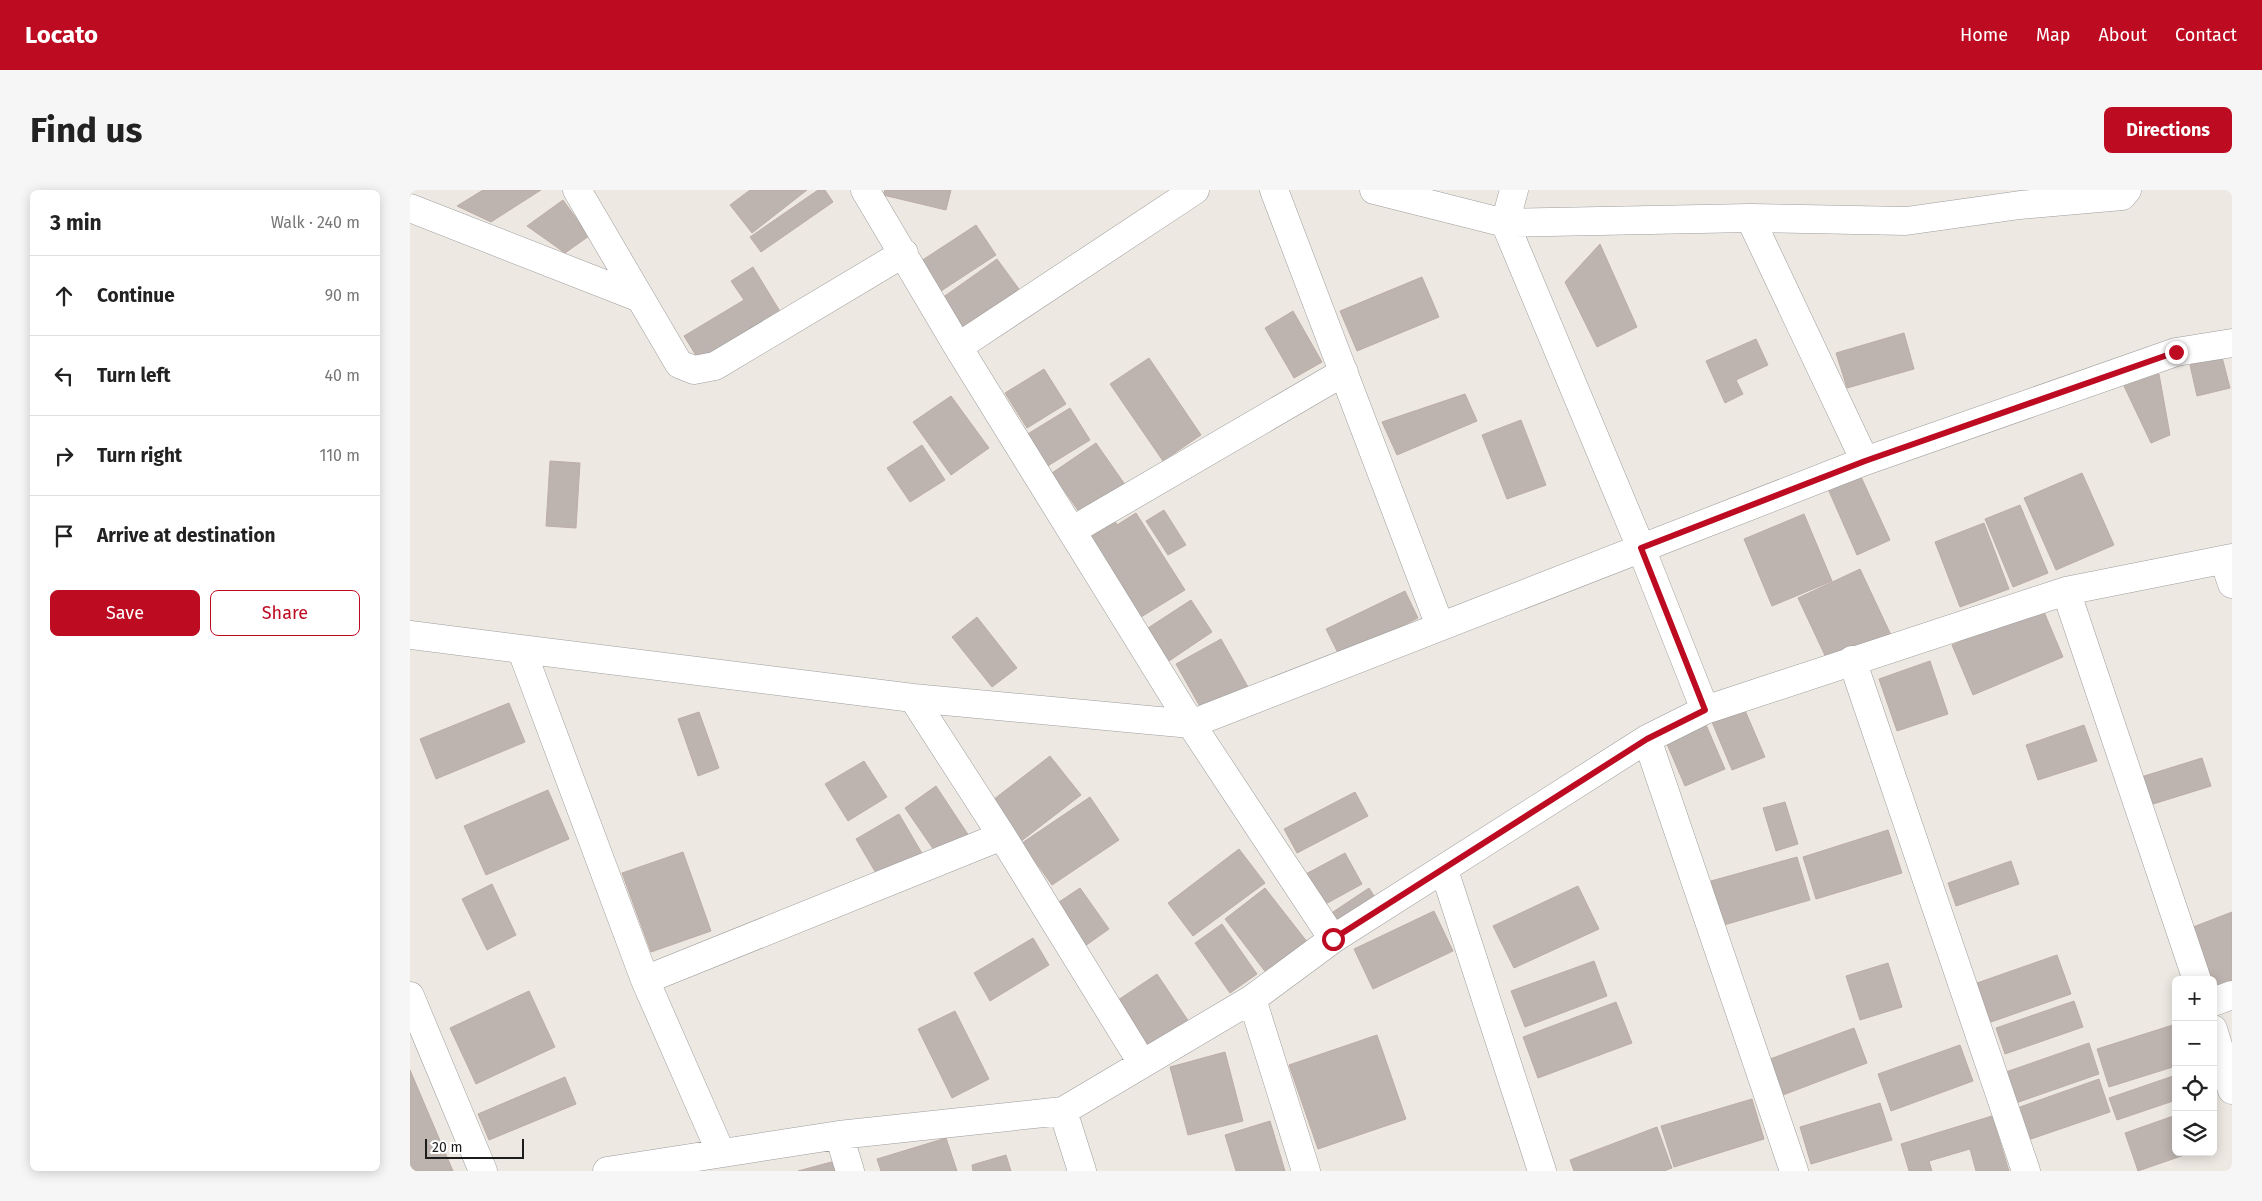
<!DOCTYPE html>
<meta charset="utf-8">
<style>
:root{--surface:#fff;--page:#f6f6f6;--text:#222;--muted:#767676;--line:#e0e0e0;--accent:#bd0b22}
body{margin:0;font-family:"Fira Sans",sans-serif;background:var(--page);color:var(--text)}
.controls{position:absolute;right:15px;bottom:15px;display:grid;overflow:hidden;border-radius:8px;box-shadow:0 2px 12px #0003}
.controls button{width:45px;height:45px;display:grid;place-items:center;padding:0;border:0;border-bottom:1px solid var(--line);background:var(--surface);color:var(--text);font:25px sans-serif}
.scale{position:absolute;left:15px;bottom:12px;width:99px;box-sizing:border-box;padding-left:5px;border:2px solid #1c1c1c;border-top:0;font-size:14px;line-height:18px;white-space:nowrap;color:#1c1c1c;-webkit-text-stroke:4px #fff;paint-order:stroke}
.stop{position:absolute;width:15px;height:15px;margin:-11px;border:4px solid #bd0b22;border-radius:50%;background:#fff}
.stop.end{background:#bd0b22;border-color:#fff;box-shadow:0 1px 5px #0008}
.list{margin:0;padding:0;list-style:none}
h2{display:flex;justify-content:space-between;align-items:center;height:65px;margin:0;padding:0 20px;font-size:21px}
h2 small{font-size:16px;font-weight:400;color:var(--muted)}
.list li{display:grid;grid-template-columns:32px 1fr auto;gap:15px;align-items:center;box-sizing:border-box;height:80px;padding:0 20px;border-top:1px solid var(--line)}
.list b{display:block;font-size:19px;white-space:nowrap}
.list em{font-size:16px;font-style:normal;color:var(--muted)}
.actions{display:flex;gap:10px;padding:15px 20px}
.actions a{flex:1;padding:11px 0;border:1px solid var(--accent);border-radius:8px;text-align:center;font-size:18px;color:var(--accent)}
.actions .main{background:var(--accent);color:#fff}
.icon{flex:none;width:28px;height:28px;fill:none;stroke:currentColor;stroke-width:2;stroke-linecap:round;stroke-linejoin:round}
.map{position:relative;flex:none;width:1822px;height:981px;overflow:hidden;border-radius:8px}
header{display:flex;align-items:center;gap:30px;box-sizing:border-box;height:70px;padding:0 25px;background:var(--accent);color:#fff}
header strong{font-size:24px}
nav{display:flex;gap:28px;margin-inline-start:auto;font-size:18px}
.intro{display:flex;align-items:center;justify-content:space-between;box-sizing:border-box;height:120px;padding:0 30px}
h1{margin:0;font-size:35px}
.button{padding:12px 22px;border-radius:8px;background:var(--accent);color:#fff;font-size:18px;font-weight:700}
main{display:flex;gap:30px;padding:0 30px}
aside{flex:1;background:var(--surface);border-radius:8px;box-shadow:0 2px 12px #0003}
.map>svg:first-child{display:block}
</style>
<header>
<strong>Locato</strong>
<nav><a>Home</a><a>Map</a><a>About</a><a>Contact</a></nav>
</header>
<div class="intro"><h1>Find us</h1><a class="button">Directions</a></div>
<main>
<aside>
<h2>3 min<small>Walk · 240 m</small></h2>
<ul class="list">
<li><svg class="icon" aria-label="ahead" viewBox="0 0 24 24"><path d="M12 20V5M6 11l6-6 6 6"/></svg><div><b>Continue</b></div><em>90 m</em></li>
<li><svg class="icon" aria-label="left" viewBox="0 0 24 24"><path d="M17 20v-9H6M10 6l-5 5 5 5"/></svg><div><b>Turn left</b></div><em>40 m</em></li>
<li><svg class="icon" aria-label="right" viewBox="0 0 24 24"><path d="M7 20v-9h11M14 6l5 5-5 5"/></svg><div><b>Turn right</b></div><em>110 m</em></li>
<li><svg class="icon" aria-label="arrive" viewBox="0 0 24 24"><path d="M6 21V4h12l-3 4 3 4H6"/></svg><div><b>Arrive at destination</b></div></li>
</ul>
<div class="actions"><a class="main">Save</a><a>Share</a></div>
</aside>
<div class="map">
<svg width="1822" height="981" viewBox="0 0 1822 981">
<rect width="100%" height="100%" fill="#ede8e2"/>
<!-- building -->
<path fill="#bdb3af" stroke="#bdada6" d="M73,0H131L81,32L47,16Z
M340,0H397L342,43L320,15Z
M408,0H415L423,12L351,62L340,47Z
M475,0H541L536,20L473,5Z
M153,10L179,46L155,63L117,36Z
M566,35L586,65L528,103L508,73Z
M1190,54L1227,137L1187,157L1155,92Z
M587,69L609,99L553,138L532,108Z
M343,77L371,123L290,172L274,146L334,110L321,91Z
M1012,87L1029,127L947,161L930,121Z
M883,121L912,172L884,188L855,138Z
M1494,143L1504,179L1437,198L1426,163Z
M1346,149L1358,175L1326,190L1333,204L1315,213L1296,171Z
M1812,167L1820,198L1787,206L1780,175Z
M739,168L791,245L753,271L700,194Z
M634,179L656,214L617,238L595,203Z
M1749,184L1760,245L1741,253L1714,196Z
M1055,204L1067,231L987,265L972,232Z
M541,206L579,258L541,285L503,232Z
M660,218L680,250L636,277L616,245Z
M1111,230L1136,295L1097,309L1072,245Z
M686,253L716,296L672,326L642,283Z
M512,255L535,290L500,312L477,278Z
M140,271L170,273L166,338L136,336Z
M1447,278L1480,350L1447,365L1415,292Z
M1672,283L1704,355L1646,380L1614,308Z
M1610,315L1638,383L1603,397L1575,329Z
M754,320L776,355L758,365L736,331Z
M726,323L775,400L731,427L681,347L705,331L707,335Z
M1394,324L1422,391L1362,416L1334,349Z
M1574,333L1599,399L1550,417L1525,352Z
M1450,379L1481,445L1419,474L1388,408Z
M995,401L1008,428L930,467L916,439Z
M781,410L802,442L759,471L738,438Z
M1632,417L1653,467L1563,505L1542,455Z
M567,427L607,478L582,497L542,447Z
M811,449L838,497L793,522L766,474Z
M1520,471L1538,524L1487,541L1469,489Z
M99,513L115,552L26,589L10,549Z
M1334,518L1355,567L1322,580L1302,532Z
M289,522L309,578L288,586L268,529Z
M1294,530L1315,579L1275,596L1254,547Z
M1674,535L1687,571L1628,590L1616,555Z
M640,566L671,605L610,652L579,613Z
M1792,568L1801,596L1740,615L1731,587Z
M454,571L477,607L438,631L415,594Z
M526,596L561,649L526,663L495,618Z
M138,600L159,649L76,685L54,636Z
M945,602L958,626L887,663L874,639Z
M680,607L709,650L642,695L612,653Z
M1375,612L1388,654L1366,661L1353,618Z
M489,624L513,665L470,690L446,649Z
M1478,640L1492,683L1406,709L1393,667Z
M829,659L855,693L783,746L758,713Z
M273,662L301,741L241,762L212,683Z
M935,663L952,694L912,716L894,685Z
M1387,667L1400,710L1314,735L1301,691Z
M1601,671L1609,694L1546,716L1538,693Z
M82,694L106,745L77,760L52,709Z
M1168,696L1189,739L1104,778L1083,736Z
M670,698L699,739L675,756L646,714Z
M855,698L898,753L857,784L815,729Z
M959,698L968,712L926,739L917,726Z
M1024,721L1043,761L963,799L944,759Z
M1822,722V797L1803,802V790H1798L1778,739Z
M812,734L847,784L820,803L785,753Z
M623,748L639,775L580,811L564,783Z
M1647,765L1661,804L1581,832L1567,793Z
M1184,771L1197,806L1115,837L1101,801Z
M1478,773L1492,817L1450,830L1436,786Z
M747,784L779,832L738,860L705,812Z
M119,801L145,857L66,894L40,838Z
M1664,811L1673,837L1595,864L1586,838Z
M1206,812L1222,853L1128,888L1113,847Z
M545,821L579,889L542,908L508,839Z
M1766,834V876L1699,897L1687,859Z
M1444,838L1457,873L1373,905L1360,869Z
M967,845L996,929L908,959L879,875Z
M1679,853L1689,884L1603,914L1593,883Z
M1550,855L1563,891L1481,921L1468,884Z
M815,862L833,931L778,945L760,877Z
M0,880L43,981H0Z
M1766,885V910L1707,930L1699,908Z
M155,887L166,914L79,950L68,924Z
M1689,889L1700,922L1618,950L1607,918Z
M1342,909L1354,949L1264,977L1251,936Z
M1470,913L1482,950L1401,974L1390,937Z
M1766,925V962H1783L1728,981L1715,943Z
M1582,926L1599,981H1566L1560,959L1519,971L1522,981H1499L1491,954Z
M860,931L875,981H826L815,945Z
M1247,937L1262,978L1254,981H1164L1160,970Z
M536,948L547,981H471L467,969Z
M596,965L601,981H563L562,975Z
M425,971L428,981H388Z"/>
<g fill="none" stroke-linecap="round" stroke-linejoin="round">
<defs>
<path id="minor" d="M167,0L269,174L284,180L305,176L494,63
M455,0L548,157L781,534L923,749
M864,0L1030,436
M964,0L1095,33L1340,28L1496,31L1610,15L1712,6L1717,0
M1104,0L1095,33L1231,358L1295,520
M0,18L230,108
M1340,28L1455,271
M548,157L785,0
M663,340L934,182
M1814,370L1822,394
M1656,401L1787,790
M0,445L503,508L781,534L1455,271L1766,162L1822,153
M112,461L235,790L592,646
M1442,470L1616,981
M503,508L592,646L732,873
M1237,549L1384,981
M1034,680L1132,981
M235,790L311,963
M0,806L73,981
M842,809L896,981
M1803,812L1822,805
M1803,839L1822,900
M653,921L672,981
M429,945L440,981
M197,981L429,945L653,921L842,809L923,749L1237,549L1295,520L1656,401L1822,368"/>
</defs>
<!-- minor casing -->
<use href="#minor" stroke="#9d9d9d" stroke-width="29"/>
<!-- minor -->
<use href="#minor" stroke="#fff" stroke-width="28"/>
</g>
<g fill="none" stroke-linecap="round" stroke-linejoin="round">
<!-- route -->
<path stroke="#bd0b22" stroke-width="6" d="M923,749L1237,549L1295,520L1231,358L1455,271L1766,162"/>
</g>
</svg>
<div class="controls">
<button>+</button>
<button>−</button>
<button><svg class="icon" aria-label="locate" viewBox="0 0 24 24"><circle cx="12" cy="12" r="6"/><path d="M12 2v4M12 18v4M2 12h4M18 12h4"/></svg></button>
<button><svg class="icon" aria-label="layers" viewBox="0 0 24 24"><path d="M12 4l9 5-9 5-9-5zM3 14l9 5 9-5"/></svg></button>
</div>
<div class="scale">20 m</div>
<div class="stop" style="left:923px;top:749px"></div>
<div class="stop end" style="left:1766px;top:162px"></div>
</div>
</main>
